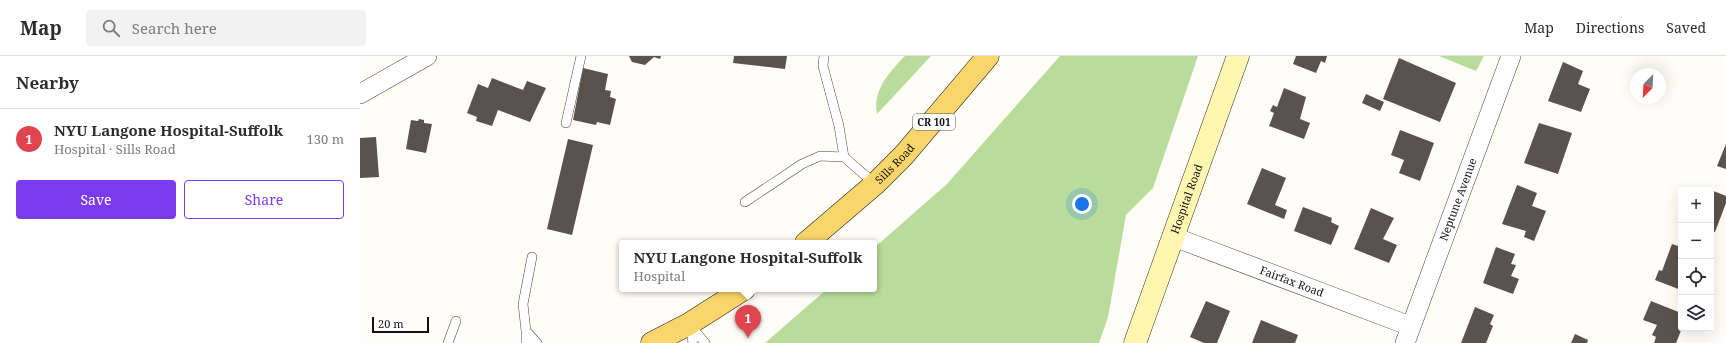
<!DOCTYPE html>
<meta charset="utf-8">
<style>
:root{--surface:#fff;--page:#f2f2f3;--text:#2b2b33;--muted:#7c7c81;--line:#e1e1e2;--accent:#7c3aed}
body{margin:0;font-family:"Noto Serif",serif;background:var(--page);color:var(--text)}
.controls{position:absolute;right:12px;bottom:12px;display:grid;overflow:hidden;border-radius:4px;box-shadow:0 4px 16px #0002}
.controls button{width:36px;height:36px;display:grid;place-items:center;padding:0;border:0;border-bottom:1px solid var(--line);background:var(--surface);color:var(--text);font:20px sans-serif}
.compass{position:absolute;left:1270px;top:12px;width:36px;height:36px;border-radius:50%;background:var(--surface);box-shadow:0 4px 16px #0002;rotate:204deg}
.scale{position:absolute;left:12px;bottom:10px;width:57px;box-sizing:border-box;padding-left:4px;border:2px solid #111;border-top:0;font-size:11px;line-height:14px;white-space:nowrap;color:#111;-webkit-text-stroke:3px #fff;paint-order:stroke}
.you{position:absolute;left:722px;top:148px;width:14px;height:14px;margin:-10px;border:3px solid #fff;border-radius:50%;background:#1a73e8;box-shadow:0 0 0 6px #1a73e833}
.badge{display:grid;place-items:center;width:26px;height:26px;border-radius:50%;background:var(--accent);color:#fff;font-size:13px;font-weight:700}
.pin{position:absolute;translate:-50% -33px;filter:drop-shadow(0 1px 2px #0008)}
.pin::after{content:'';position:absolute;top:21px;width:14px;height:12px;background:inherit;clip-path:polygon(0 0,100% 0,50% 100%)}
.popup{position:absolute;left:259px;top:184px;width:258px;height:52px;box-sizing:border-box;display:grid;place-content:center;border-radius:4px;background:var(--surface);filter:drop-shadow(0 1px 3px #0005);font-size:13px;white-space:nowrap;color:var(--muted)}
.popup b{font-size:15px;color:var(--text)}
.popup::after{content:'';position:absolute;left:50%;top:100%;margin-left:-8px;border:8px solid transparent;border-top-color:var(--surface)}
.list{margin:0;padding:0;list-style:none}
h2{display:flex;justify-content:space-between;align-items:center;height:52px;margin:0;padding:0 16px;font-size:17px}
h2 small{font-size:13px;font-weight:400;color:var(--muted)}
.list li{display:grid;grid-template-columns:26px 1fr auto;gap:12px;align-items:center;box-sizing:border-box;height:60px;padding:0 16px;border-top:1px solid var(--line)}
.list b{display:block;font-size:15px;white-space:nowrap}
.list p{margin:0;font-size:13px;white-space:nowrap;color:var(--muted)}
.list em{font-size:13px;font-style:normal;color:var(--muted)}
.actions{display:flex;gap:8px;padding:12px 16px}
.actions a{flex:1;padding:9px 0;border:1px solid var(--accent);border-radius:4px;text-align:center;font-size:14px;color:var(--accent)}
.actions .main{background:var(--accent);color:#fff}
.icon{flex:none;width:22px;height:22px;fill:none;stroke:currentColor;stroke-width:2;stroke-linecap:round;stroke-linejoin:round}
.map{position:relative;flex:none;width:1366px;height:287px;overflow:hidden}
header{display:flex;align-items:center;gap:24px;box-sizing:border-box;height:56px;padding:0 20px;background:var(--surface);border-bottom:1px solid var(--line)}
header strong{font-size:19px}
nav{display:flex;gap:22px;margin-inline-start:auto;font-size:14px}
.search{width:280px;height:36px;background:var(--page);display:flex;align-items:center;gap:10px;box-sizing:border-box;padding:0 14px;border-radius:4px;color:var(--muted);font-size:15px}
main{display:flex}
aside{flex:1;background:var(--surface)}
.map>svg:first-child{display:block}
</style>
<header>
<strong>Map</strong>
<div class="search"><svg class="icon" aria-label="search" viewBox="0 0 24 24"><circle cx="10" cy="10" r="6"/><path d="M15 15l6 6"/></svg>Search here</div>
<nav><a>Map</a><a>Directions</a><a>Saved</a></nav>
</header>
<main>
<aside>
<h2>Nearby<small></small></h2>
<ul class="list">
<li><span class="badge" style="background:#e0444e">1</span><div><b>NYU Langone Hospital-Suffolk</b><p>Hospital · Sills Road</p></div><em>130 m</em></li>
</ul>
<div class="actions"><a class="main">Save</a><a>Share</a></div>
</aside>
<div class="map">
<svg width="1366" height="287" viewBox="0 0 1366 287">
<rect width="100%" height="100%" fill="#fffdf5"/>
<!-- forest -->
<path fill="#b9dc9c" d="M545,0H571L517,58C512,35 530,15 545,0Z
M700,0H838L793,132L766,159L748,261L739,287H405L467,233H514V192L587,128Z
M1079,0H1124L1116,15Z"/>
<!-- building -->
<path fill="#5a524d" d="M269,0H301L300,3L294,1L285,9L272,6Z
M374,0H427L425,13L373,7Z
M936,0H967L965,7L961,5L956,17L933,8Z
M1039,2L1096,27L1080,66L1023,43Z
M1203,6L1223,15L1218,28L1230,33L1221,56L1188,45Z
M223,12L248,18L245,34L251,35L250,41L256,43L250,69L237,66L236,69L213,64Z
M132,22L163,34L167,25L186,32L170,66L138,54L132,70L116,65L117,61L107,57L118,28L128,32Z
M924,32L946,41L940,63L950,67L944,83L909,70L914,57L910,55L913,49L917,51Z
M1006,38L1024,46L1020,55L1002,47Z
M59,63L64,64V67L72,68L66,97L46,93L51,64L58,65Z
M1179,67L1212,77L1198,118L1164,107Z
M1040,74L1074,87L1060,125L1039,117L1044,104L1031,99Z
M16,81L19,121L0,122V82Z
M208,83L233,89L212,179L187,173Z
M1366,88V113L1357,110Z
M902,112L926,122L915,149L927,154L924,163L887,148Z
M1157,129L1177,137L1172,150L1186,155L1174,185L1164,181L1166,175L1142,168Z
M1351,134L1366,140V147L1355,176L1351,175Z
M943,151L972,162L971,166L979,170L971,189L934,175Z
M1011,152L1034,162L1023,183L1037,189L1029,207L994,193Z
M1312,188L1321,191V234L1295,224L1299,214L1302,215Z
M1136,191L1155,198L1151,208L1156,209L1151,220L1159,223L1153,238L1123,227Z
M846,245L870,255L857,287H844L830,281Z
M1291,245L1321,257L1322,272L1316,287H1294L1296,281L1292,279L1297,269L1283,264Z
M1115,251L1134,259L1130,268L1133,270L1126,287H1101Z
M901,264L938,279L935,287H892Z
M1215,278L1228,284L1227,287H1211Z"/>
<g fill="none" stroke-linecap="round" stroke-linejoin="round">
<defs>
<path id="lane" d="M464,0L463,10L479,70L484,101L515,128
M206,67L221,0
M385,146L442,108L460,100L484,101
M329,268L345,287
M330,270L333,287
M166,275L177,287
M88,287L96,265
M166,287V275L163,248L172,201"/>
<g id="street">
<path d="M0,38L67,0"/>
<path id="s1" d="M814,181L1050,270"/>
<path id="s2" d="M1045,287L1151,0"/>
</g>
<g id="secondary">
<path id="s3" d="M775,287L878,0"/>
</g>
<g id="primary">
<path id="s4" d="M446,187L515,128L544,99L628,0"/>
<path d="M292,287L329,268L384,233"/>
</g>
</defs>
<!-- lane casing -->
<use href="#lane" stroke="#444" stroke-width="10"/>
<!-- street casing -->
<use href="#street" stroke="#444" stroke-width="20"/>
<!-- secondary casing -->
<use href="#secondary" stroke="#333" stroke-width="23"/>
<!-- primary casing -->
<use href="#primary" stroke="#222" stroke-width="23"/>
<!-- lane -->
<use href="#lane" stroke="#fff" stroke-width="9"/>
<!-- street -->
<use href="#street" stroke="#fff" stroke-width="19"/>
<!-- secondary -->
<use href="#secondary" stroke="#fff6b0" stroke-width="22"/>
<!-- primary -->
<use href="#primary" stroke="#f9d66b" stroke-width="22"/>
</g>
<g text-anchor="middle" stroke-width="4" stroke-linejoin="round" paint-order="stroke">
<!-- shield labels -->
<rect fill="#fff" stroke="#585858" stroke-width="1" x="553" y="58" width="42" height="16" rx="3"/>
<g font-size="10" font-weight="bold" fill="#111">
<text x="574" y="70">CR 101</text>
</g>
<!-- street labels -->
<g font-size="11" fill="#111" stroke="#fff">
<text dy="4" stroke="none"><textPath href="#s4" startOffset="119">Sills Road</textPath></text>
<text dy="4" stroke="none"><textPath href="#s2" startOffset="153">Neptune Avenue</textPath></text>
<text dy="4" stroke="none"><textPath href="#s3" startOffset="153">Hospital Road</textPath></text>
<text dy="4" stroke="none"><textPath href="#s1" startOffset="126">Fairfax Road</textPath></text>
</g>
</g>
</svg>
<div class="controls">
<button>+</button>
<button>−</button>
<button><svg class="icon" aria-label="locate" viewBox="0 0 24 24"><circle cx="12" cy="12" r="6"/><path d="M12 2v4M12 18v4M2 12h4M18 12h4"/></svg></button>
<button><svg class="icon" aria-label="layers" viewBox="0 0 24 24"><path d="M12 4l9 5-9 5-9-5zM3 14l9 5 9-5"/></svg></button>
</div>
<svg class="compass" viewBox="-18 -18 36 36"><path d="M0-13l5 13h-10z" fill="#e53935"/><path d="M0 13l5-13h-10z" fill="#7c7c81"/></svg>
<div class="scale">20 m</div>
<div class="you"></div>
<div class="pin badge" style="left:388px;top:282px;background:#e0444e">1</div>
<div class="popup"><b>NYU Langone Hospital-Suffolk</b>Hospital</div>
</div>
</main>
